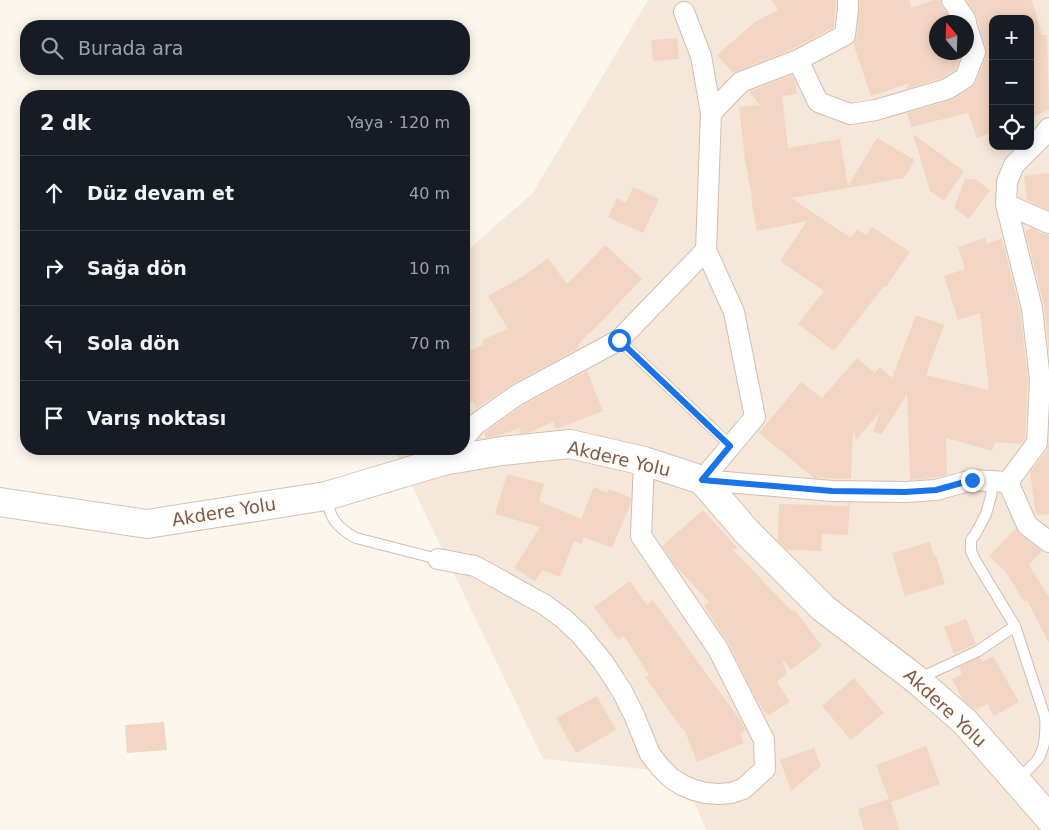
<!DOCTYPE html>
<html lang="tr">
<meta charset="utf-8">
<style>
:root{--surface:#171b24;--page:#20242c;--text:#f1f3f6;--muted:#9ea1a6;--line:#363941}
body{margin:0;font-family:"DejaVu Sans",sans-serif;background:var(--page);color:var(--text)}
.controls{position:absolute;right:15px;top:15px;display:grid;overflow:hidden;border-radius:10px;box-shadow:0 2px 12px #0003}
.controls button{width:45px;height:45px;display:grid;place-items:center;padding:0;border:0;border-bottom:1px solid var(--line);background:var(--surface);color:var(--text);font:25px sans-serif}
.compass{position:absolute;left:929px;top:15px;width:45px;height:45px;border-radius:50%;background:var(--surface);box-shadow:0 2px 12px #0003;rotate:341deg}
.stop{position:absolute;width:15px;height:15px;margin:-11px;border:4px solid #1a73e8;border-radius:50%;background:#fff}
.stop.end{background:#1a73e8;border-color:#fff;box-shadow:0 1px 5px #0008}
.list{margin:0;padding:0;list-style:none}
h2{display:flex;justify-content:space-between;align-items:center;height:65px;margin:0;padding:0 20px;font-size:21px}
h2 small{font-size:16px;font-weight:400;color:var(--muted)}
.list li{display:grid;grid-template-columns:32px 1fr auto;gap:15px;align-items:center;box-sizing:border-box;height:75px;padding:0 20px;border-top:1px solid var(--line)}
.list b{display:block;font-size:19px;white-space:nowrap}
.list em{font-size:16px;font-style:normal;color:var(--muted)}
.icon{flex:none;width:28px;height:28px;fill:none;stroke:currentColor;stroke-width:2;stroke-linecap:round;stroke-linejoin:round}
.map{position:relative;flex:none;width:1049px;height:830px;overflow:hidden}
.search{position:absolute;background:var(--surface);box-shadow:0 2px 12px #0003;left:20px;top:20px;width:450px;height:55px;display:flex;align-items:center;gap:12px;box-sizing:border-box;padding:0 18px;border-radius:20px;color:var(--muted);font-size:19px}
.panel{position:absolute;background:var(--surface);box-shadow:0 2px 12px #0003;left:20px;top:90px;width:450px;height:365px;border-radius:20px}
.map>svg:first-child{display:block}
</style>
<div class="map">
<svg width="1049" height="830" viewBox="0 0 1049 830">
<rect width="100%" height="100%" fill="#fdf6ec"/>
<!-- residential -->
<path fill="#f5e8da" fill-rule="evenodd" d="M648,0H1049V830H706L682,773L543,759L394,449H464V253L532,194ZM993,19H1030V146H993ZM936,22H966V52H936Z"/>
<!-- building -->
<path fill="#f3d5c3" d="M772,0H836L834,27L793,49L733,73L717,55L755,22L778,10Z
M860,0H909L911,8L934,0H940L942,7L953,22H936V52H962L955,70L942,78L906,89L910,83L871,96L853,43L857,36Z
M966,0H1032L1042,35H1047L1049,110L1030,118V19H993V132L977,138L968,113L911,127L907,113L953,99L971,88L976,82L986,56V49L976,15Z
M677,38L679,59L653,61L651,40Z
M792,75L795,81L797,94L782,96L788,148L840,139L848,186L877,138L915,160L904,178L791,198L851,238L857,229L866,235L872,227L910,252L886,287L884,286L834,351L798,324L824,291L780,261L807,221L757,231L751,198H752L745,160L739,107L760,105L749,92Z
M913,134L964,171L944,201L930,191Z
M1049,173V210L1027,200L1024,176Z
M965,179H975L990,190L969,219L954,208Z
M633,187L659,199L643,233L608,217L617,198L626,203Z
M1031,228L1044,234L1049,235V353L1044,305L1025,231Z
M985,238L987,244L1002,238L1020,310L1028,380L1025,439L1021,444L995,442L992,451L946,438L947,475L934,478L910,480L907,394L881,435L873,431L880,412L856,440L853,430L851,479L814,478L759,433L801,382L822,398L857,358L875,373L880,367L892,378L916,315L944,325L926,375L989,390L980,313L958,320L944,276L965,269L958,247Z
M605,245L642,279L595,328L587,335L578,345L579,348L511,385L476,409L473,401L464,405V354L484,344L482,340L508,329L488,296L525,275L548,258L567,284Z
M587,371L603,411L556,429L553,422L528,433L519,434L520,428L500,435L486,438L484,433L523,405Z
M1049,441V514L1036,515L1030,472L1047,450Z
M507,474L544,484L539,501L581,519L594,487L607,493L609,489L631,498L630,505L612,548L584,537L581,544L574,541L560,577L542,570L535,581L514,568L540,527L495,514Z
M846,503H850L848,535L822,534L821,551L787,550L778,541L779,504L849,506Z
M703,510L738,549H732L792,611L794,609L822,646L791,670L782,659L787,674L777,682L790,702L767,716L752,691L729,644L704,606L709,602L674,564L662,546Z
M1016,528L1020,534L1042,551L1029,565L1049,597V643L1027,600L1024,602L1006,572L989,556Z
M930,542L934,556L936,555L945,584L905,596L892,553Z
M630,581L647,605L653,600L740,720L746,730L740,734L744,743L697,762L684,729L683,730L645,677L649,675L624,636L618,640L594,607Z
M966,619L976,644L954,654L944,627Z
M993,656L1019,702L994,716L987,704L975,710L963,700L952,679L962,674L959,667L980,657L982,662Z
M854,678L884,713L851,740L822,706Z
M597,696L616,730L576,753L556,718Z
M164,722L167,750L127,753L125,725Z
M926,746L940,784L891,802L899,830H864L858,809L889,799L876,765Z
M814,748L821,766L791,791L780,760Z"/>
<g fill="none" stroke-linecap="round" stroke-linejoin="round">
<defs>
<path id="lane" d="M619,340L731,446
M993,481L991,496L986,514L976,533L971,540V551L975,560L1015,626L1045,717C1046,731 1046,747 1038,759C1033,766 1024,773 1018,779
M326,496C329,517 337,528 356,538L438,559
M918,679L978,651L1015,626"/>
<path id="street" d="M952,0L965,19L966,22
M684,12L701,56L711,113
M798,60L818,102L850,114L876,110L947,89L965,78L975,52L966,24
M1049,128L1041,138L1014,165L1007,182L1006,204L1032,308L1040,380L1037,443L1008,482L1027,525L1049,542
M1006,204L1049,223
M464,438L476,424L517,395L619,340L706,250L711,113L741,82L798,60L845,35L848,9V0
M702,480L832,491L905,492L936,490L972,480L1008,482
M702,480L755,417L734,312L706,250
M438,559L475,566L545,605L564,619L581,635L603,662L622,691L634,715L650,754L660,767L671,778L682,785L694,790L706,793L719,794L731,793L743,789L765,769L764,740L718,649L641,536L644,461"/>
<path id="secondary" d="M0,502L147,524L326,496L443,461L502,451L570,444L644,461L702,480L747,532L823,608L917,680L965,722L1049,818"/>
</defs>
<!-- lane casing -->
<use href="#lane" stroke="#d1beb0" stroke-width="12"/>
<!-- street casing -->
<use href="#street" stroke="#d1beb0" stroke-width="22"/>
<!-- secondary casing -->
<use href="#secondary" stroke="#d6c0b0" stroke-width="30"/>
<!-- lane -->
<use href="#lane" stroke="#fff" stroke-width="10"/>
<!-- street -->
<use href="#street" stroke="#fff" stroke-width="20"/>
<!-- secondary -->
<use href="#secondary" stroke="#fff" stroke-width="28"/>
</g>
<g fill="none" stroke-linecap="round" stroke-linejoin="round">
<!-- route -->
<path stroke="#1a73e8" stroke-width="6" d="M619,340L730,446L702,480L832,491L905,492L936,490L972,480"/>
</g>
<g text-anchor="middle" stroke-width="4.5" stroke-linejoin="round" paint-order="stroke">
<!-- street labels -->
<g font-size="18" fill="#7a5c4d" stroke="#fffaf3">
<text transform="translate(619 459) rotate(13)" y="6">Akdere Yolu</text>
<text transform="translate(224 512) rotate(-9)" y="6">Akdere Yolu</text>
<text transform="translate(945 708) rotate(43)" y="6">Akdere Yolu</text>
</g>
</g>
</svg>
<div class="controls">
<button>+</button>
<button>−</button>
<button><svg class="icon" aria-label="locate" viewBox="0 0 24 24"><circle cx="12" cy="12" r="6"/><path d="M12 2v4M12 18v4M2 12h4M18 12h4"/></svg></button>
</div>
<svg class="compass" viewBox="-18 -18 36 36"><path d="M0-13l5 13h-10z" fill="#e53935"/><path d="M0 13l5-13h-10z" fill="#9ea1a6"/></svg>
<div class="stop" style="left:619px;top:340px"></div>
<div class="stop end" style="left:972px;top:480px"></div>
<div class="search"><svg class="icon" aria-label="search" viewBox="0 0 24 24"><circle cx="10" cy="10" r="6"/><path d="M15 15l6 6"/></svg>Burada ara</div>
<section class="panel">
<h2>2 dk<small>Yaya · 120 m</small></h2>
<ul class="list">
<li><svg class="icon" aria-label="ahead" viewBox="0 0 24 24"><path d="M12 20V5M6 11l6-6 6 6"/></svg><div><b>Düz devam et</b></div><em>40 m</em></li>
<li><svg class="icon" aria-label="right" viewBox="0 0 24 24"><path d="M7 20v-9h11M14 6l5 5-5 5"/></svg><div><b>Sağa dön</b></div><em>10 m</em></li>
<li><svg class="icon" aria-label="left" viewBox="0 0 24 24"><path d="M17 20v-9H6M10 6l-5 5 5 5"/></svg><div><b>Sola dön</b></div><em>70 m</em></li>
<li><svg class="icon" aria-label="arrive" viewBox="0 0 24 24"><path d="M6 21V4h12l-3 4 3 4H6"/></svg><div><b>Varış noktası</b></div></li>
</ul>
</section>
</div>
